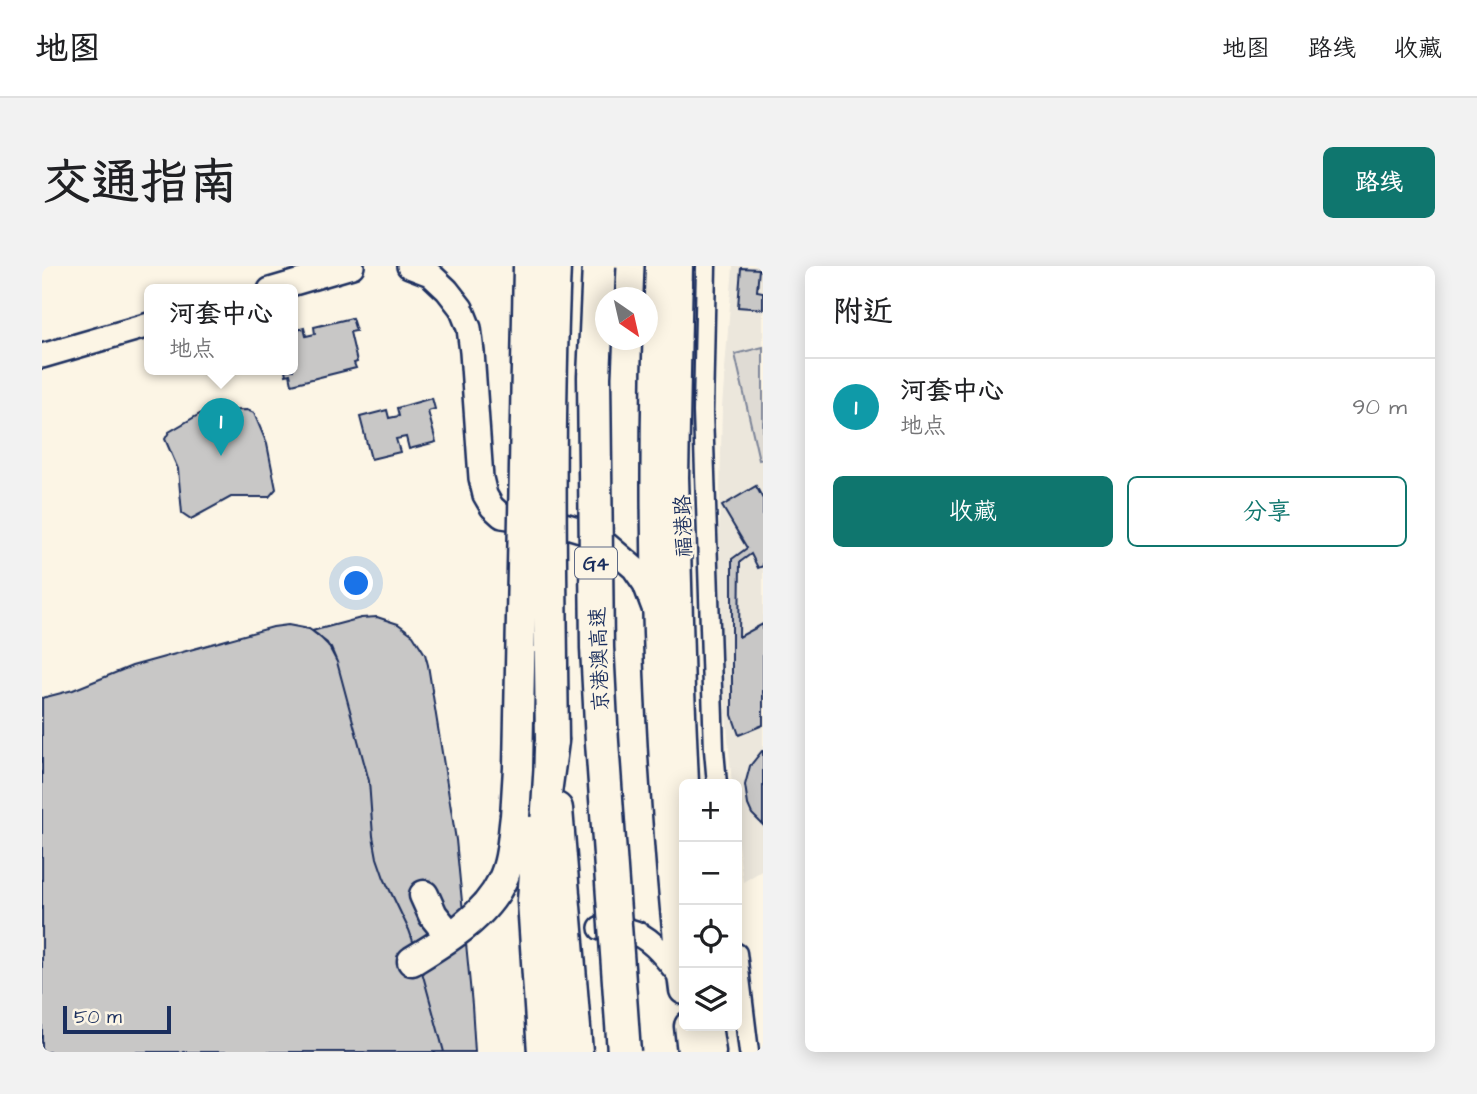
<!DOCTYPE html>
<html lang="zh">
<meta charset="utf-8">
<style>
:root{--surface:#fff;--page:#f2f2f2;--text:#202124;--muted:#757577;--line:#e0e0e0;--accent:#0f766e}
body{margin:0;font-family:"Architects Daughter","LXGW WenKai TC",sans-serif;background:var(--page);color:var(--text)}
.controls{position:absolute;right:21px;bottom:21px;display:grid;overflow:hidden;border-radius:10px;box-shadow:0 4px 18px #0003}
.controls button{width:63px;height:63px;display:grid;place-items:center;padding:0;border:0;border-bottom:2px solid var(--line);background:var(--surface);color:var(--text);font:35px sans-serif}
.compass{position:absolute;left:553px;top:21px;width:63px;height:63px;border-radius:50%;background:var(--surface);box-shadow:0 4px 18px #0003;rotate:146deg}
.scale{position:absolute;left:21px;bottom:18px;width:108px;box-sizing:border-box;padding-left:7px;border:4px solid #1b2f5e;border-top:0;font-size:19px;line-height:24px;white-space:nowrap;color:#1b2f5e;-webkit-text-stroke:5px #fcf5e5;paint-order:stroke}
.you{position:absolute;left:315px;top:318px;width:24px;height:24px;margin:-18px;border:5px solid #fff;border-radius:50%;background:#1a73e8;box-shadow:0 0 0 10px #1a73e833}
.badge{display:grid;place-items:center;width:46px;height:46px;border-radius:50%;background:var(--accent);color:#fff;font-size:23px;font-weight:700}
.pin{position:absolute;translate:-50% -58px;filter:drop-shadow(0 2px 4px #0008)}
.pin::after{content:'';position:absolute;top:37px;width:24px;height:21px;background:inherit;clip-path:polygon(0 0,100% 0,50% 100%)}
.popup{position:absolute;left:102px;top:18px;width:154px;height:91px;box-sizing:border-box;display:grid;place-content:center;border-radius:10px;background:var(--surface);filter:drop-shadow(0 2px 5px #0005);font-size:23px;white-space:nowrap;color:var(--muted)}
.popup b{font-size:26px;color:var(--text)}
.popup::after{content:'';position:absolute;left:50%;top:100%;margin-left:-14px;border:14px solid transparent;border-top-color:var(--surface)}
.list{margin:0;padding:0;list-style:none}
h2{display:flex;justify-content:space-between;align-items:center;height:91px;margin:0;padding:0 28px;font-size:30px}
h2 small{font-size:23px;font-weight:400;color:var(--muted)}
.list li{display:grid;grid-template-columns:46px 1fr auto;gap:21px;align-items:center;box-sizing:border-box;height:98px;padding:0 28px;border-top:2px solid var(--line)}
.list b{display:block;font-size:26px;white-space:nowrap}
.list p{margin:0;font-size:23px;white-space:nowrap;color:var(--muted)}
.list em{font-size:23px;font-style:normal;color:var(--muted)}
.actions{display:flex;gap:14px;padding:21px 28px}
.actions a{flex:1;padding:16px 0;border:2px solid var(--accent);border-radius:10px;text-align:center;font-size:24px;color:var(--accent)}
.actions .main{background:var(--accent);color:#fff}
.icon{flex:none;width:38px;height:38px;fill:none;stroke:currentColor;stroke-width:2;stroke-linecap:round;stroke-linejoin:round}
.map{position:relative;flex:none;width:721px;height:786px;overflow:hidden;border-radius:10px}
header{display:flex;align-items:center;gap:42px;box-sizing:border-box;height:98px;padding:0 35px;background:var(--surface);border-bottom:2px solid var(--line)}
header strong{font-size:33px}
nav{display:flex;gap:38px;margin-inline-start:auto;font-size:24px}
.intro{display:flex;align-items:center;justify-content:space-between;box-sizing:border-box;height:168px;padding:0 42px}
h1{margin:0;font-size:49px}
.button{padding:18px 32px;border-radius:10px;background:var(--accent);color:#fff;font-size:24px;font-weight:700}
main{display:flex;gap:42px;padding:0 42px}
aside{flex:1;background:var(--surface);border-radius:10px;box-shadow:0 4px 18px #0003}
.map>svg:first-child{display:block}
</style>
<header>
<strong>地图</strong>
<nav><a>地图</a><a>路线</a><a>收藏</a></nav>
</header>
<div class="intro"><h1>交通指南</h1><a class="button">路线</a></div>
<main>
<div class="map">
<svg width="721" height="786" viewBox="0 0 721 786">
<rect width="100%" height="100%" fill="#fcf5e5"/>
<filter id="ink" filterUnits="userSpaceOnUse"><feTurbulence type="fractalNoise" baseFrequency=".0143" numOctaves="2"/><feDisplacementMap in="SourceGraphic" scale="14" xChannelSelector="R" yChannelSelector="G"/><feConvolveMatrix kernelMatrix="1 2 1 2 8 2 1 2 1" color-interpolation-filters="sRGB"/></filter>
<g filter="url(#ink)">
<!-- built -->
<path fill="#ece7dc" d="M691,0H721V604L701,616L695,572V518H690L680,401L677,271L680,141Z"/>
<!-- green -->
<path fill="#dfdbd4" stroke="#7d8599" stroke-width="2" d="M721,81V193L717,194L693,88Z"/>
<!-- building -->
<path fill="#c8c7c6" stroke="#1b2f5e" stroke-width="2" d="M699,2L717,3L715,25L721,26V43L696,41Z
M310,52L314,65L308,66L315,96L312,97L314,102L250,118L248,108L244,109L243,104H251V65L262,62L264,70L273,68L272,61Z
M390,132L393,143L386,145L394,176L367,183L364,171L354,173L358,186L329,193L318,151L345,144L347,152L357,150L355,142Z
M205,144L212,147L225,178L234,223L227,231H189L149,253L140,247L136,203L123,173L127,166L163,145Z
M714,220L721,233V300L716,302L709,288L698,296L697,371L721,358V459L697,469L690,449V293L705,282L680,240Z
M335,351L356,358L371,369L383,388L386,399L414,574L430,739L433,786H402L374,684L367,664L342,612L335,592L331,570L327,515L295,396L285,377L270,365L319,352Z
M246,359L267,363L276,369L289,382L295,396L327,515L331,570L335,592L342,612L367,664L374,684L402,786H0V432L31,424L90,400L231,361Z
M720,485H721V559L710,548L706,539L703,519L708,500Z"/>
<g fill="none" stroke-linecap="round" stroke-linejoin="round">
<defs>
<path id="minor" d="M664,0L661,146L672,484L675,518
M695,687L707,786"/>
<path id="tertiary" d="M367,0L388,8L405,24L419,42L427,62L430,86L439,212L443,229L450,241L460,250L522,259L542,265L565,279L592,302L603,318L612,342
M228,24L310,0
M0,90L107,59
M559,662C568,663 578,663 587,665C610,670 627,696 641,713"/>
<path id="primary" d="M618,0C611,166 612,331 622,497C627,573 632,648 642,724
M382,629L391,649L408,670
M370,695C403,675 443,651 460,615C470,595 470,572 473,550
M647,760L650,786"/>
<path id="motorway" d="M634,0L630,211L636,425L642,563
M514,543L534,786
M663,760L667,786
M502,786L492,635L496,579L510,475"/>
</defs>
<!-- minor casing -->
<use href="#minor" stroke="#1b2f5e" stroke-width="23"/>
<!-- tertiary casing -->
<use href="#tertiary" stroke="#1b2f5e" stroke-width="28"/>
<!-- primary casing -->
<use href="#primary" stroke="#1b2f5e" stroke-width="33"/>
<!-- motorway casing -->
<use href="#motorway" stroke="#1b2f5e" stroke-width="37"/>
<!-- minor -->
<use href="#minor" stroke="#fcf5e5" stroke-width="18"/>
<!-- tertiary -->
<use href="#tertiary" stroke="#fcf5e5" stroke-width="23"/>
<!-- primary -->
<use href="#primary" stroke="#fcf5e5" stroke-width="28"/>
<!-- motorway -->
<use href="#motorway" stroke="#fcf5e5" stroke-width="32"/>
<defs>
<path id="primary-bridge" d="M473,550L476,502L486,0"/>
<path id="motorway-bridge" d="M557,0L552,111L555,382L560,476L582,786
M510,475C508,317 505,158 512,0"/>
</defs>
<!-- primary-bridge casing -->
<use href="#primary-bridge" stroke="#1b2f5e" stroke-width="33" stroke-linecap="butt"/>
<!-- motorway-bridge casing -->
<use href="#motorway-bridge" stroke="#1b2f5e" stroke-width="37" stroke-linecap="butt"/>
<!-- primary-bridge -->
<use href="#primary-bridge" stroke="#fcf5e5" stroke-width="28"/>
<!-- motorway-bridge -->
<use href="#motorway-bridge" stroke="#fcf5e5" stroke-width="32"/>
</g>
</g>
<g text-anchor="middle" stroke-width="5" stroke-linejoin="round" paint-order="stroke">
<!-- shield labels -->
<rect fill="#fcf5e5" stroke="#5e6a86" stroke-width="2" x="533" y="281.5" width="42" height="31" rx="5"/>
<g font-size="19" font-weight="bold" fill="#1b2f5e">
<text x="554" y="304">G4</text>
</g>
<!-- street labels -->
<g font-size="21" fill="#1b2f5e" stroke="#fcf5e5">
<text transform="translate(641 260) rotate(-92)" y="7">福港路</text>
<text transform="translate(557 393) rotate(-92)" y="7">京港澳高速</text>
</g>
</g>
</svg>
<div class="controls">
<button>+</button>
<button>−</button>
<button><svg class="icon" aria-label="locate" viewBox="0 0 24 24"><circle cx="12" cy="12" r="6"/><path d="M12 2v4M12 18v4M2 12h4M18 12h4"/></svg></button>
<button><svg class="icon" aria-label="layers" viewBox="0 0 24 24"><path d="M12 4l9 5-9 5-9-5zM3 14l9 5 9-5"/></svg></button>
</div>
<svg class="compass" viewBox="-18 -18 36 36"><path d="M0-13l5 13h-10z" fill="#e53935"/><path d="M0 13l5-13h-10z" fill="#757577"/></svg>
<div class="scale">50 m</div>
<div class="you"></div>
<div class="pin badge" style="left:179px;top:190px;background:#0f9aa8">1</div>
<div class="popup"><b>河套中心</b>地点</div>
</div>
<aside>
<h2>附近<small></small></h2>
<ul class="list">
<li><span class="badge" style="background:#0f9aa8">1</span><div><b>河套中心</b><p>地点</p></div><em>90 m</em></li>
</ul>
<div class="actions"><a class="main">收藏</a><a>分享</a></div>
</aside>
</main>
